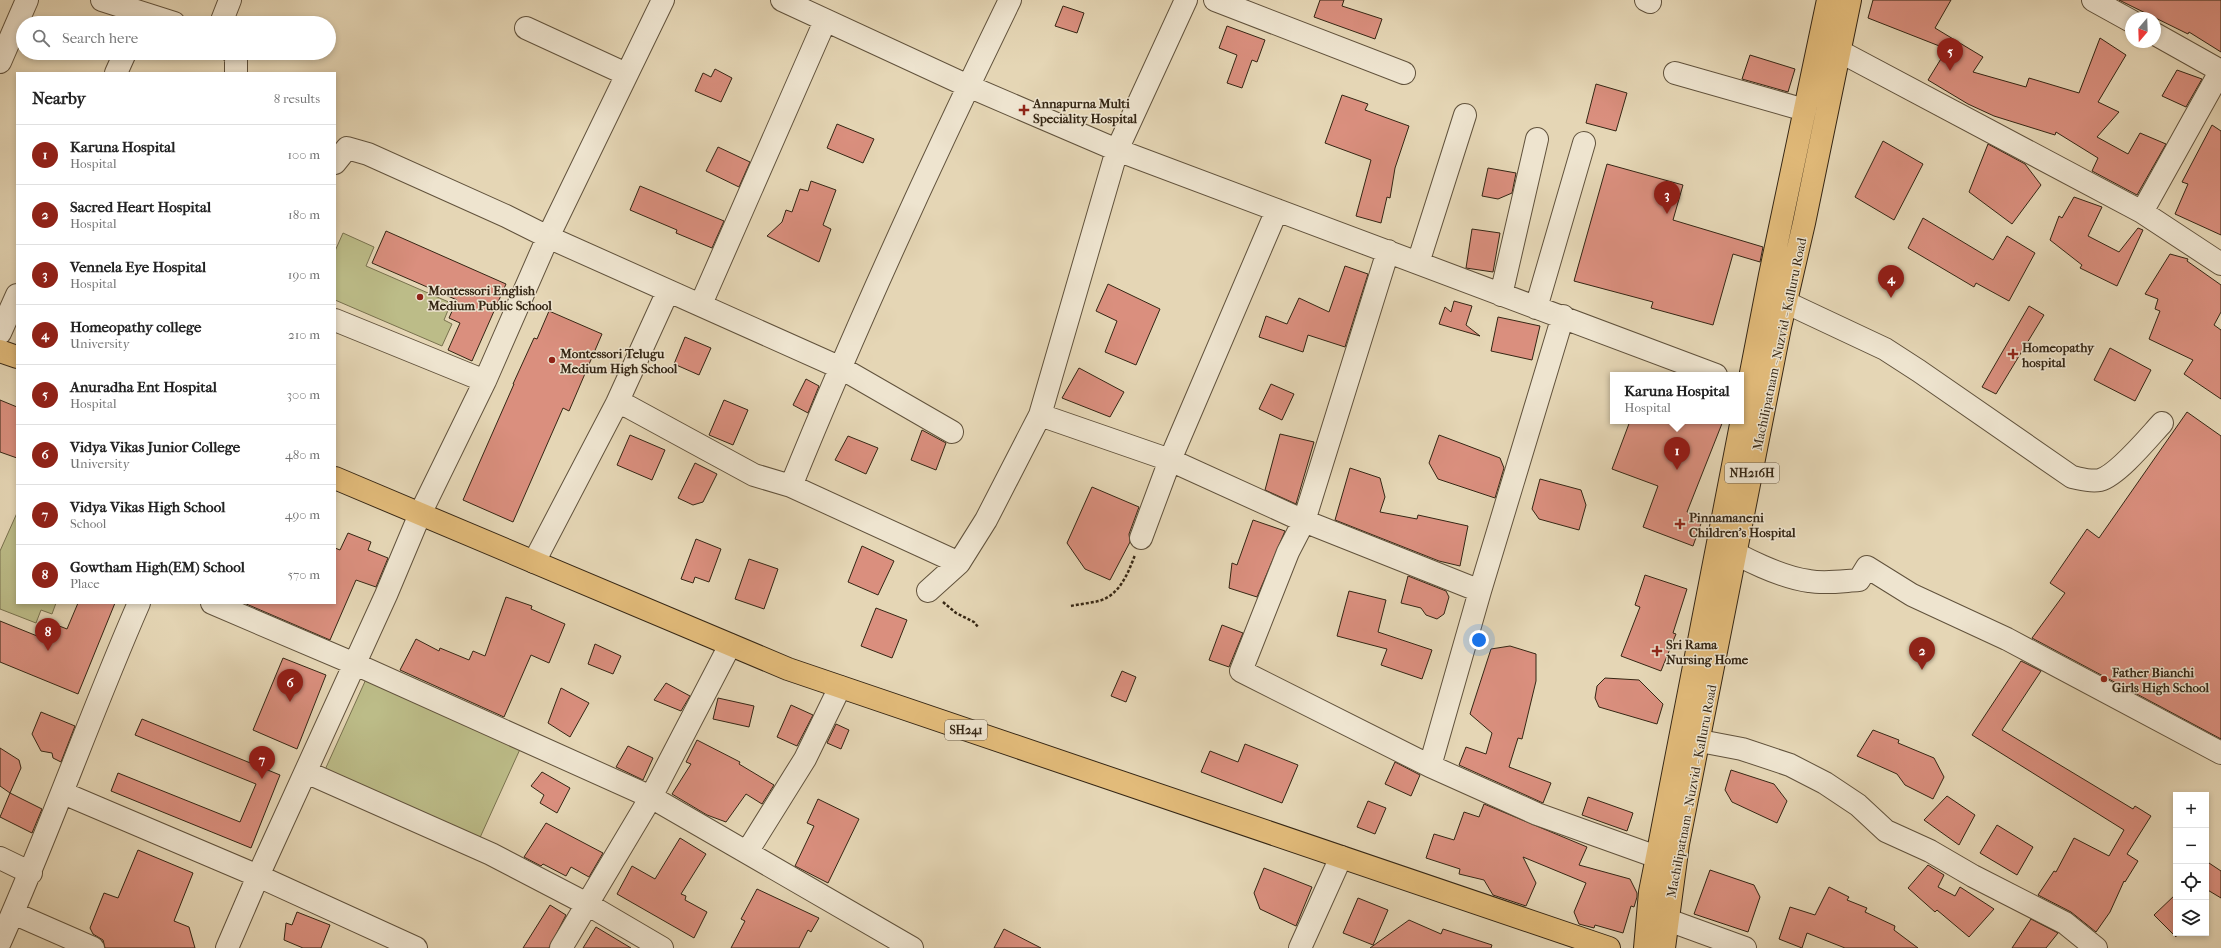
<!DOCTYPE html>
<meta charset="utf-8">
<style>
:root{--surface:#fff;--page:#f6f6f6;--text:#222;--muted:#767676;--line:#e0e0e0;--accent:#8f2418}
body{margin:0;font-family:"IM FELL French Canon",serif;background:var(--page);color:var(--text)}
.controls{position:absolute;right:12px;bottom:12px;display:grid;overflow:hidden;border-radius:0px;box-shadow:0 2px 6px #0003}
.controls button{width:36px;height:36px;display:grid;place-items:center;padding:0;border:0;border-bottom:1px solid var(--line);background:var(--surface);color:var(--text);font:20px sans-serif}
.compass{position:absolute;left:2125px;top:12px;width:36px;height:36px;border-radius:50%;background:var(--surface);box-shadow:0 2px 6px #0003;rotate:199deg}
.you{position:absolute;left:1479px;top:640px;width:14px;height:14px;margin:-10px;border:3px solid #fff;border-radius:50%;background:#1a73e8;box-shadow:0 0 0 6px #1a73e833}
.badge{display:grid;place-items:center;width:26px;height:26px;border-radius:50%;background:var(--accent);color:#fff;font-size:13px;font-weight:700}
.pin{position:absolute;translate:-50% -33px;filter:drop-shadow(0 1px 2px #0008)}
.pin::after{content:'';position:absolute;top:21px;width:14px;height:12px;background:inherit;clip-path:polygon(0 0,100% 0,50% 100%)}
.popup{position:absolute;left:1610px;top:372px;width:134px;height:52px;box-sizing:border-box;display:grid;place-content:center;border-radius:0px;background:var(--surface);filter:drop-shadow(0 1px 3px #0005);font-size:13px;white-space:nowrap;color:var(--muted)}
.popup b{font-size:15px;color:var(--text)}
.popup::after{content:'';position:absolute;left:50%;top:100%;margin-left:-8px;border:8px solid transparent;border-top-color:var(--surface)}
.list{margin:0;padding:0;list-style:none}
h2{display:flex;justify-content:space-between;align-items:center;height:52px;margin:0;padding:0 16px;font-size:17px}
h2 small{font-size:13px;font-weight:400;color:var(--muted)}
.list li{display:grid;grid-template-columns:26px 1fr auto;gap:12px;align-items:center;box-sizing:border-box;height:60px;padding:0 16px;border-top:1px solid var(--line)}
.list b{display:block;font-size:15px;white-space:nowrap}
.list p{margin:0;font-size:13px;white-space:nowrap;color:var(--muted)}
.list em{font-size:13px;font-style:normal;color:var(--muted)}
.icon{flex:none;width:22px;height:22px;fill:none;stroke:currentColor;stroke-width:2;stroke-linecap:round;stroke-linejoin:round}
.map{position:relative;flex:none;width:2221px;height:948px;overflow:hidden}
.search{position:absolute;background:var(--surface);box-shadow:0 2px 6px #0003;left:16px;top:16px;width:320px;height:44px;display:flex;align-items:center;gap:10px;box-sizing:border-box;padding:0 14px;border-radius:22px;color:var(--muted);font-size:15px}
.panel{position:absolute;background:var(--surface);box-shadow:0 2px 6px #0003;left:16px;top:72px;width:320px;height:532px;border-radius:0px}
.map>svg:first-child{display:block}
</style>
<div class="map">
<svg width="2221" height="948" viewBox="0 0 2221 948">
<rect width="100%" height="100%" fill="#e5d6b5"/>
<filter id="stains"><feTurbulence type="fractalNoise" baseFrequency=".005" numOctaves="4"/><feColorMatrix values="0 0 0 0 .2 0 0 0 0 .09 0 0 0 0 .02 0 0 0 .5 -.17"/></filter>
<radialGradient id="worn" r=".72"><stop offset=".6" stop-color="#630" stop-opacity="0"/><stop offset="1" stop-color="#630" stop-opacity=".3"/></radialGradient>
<!-- green -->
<path fill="#bcbc88" stroke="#78714e" d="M343,233L374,247L366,266L451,303L444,320L452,324L442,346L335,300V251Z
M17,513V603H56L52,614L41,610L36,623L0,609V551Z
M367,677L521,747L478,842L324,772Z"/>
<!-- building -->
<path fill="#da8f7e" stroke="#352614" d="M1320,0H1344L1342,6L1382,19L1375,39L1314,17Z
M1873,0H1951L1935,28L1983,57L1973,72L2026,87L2029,78L2079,93L2100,38L2126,55L2098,102L2119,112L2097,137L2128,154L2140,133L2166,144L2137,195L2092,171L2098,158L2056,132L2055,135L1994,116L1968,104L1928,80L1947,49L1868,18Z
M2119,0H2221V52L2189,32L2188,34Z
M1063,6L1084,13L1077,33L1055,26Z
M1227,26L1265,40L1257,62L1252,60L1242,88L1227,83L1237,55L1219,48Z
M1750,55L1795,69L1788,92L1742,79Z
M715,69L732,78L721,102L695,91L703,73L711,77Z
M2177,70L2202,79L2186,107L2162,96Z
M1596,84L1627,93L1616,131L1586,123Z
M1342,95L1368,104L1365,110L1409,126L1395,168L1390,198L1387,197L1381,223L1356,216L1371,160L1325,143Z
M837,124L874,139L863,163L827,148Z
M2212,125L2221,131V235L2175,214L2188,184L2182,182Z
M1883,141L1923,164L1894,220L1855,197Z
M1988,144L2025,164L2041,185L2012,224L1969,192Z
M718,147L750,162L739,187L706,171Z
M1607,164L1683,185L1673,220L1763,247L1760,262L1733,254L1713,325L1651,308L1653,302L1574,281Z
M1488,168L1516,173L1512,193L1498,199L1482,196Z
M811,181L836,190L823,225L831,229L819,262L767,236L782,222L786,210L792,212L800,189L808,191Z
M640,186L724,221L712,248L676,233L677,230L630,210Z
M2074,197L2102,207L2088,236L2119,252L2138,228L2143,230L2117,286L2080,268L2082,265L2050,240L2059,216L2062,218Z
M1923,218L1993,260L2007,236L2035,253L2009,301L1976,283L1974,287L1908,248Z
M1472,229L1500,233L1493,272L1466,268Z
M386,231L506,284L472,361L448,350L460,323L449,318L457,300L372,263Z
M2170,254L2188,259L2187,261L2221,285V312L2214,325L2221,330V399L2184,374L2193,360L2149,339L2160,311L2155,309L2158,299L2145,294Z
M1345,266L1368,274L1345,347L1308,335L1303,352L1259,337L1266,316L1287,324L1299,298L1329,312Z
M1108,284L1160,309L1136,365L1105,352L1117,321L1096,311Z
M1454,301L1472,306L1466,325L1480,336L1439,324L1445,307L1451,312Z
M2029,306L2044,315L1996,394L1982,387Z
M549,311L602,334L569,411L563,408L513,522L463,500L514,384H513L534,338L537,339Z
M1498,317L1540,326L1532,360L1491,351Z
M685,337L711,348L699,375L674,364Z
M2110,348L2151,370L2135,401L2094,380Z
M1079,368L1124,392L1110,417L1062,398Z
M806,379L819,386L808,413L793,405Z
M1271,384L1294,394L1282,420L1259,409Z
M0,400L17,407V458L0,452Z
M724,400L748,410L733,445L709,435Z
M2187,412L2221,436V739L2032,638L2065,593L2050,583L2087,529L2099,538Z
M1630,421H1723L1687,512L1703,518L1693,546L1643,527L1658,486L1612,469Z
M922,430L946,443L936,470L911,460Z
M1280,434L1314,442L1296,504L1265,490Z
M630,435L665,450L652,480L617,465Z
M1439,435L1500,458L1504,468L1495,498L1438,479L1429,463Z
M848,436L878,448L866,474L835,460Z
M695,463L717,474L703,502L693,505L678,498Z
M1350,468L1380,478L1385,497L1380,512L1417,519L1418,515L1468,526L1460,566L1439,561L1335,520Z
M1540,479L1581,490L1586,505L1579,530L1539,519L1532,509Z
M1092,487L1139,507L1129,534L1130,542L1110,580L1085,569L1067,543Z
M1253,520L1285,531L1257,597L1229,588L1232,563L1237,565Z
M348,533L371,542L368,550L388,558L376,587L356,580L330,640L244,603H335V548L340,550Z
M696,539L721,549L709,582L695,577L693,583L681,579Z
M862,546L894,561L878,595L848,582Z
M749,559L778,569L764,609L735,599Z
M1645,575L1687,589L1673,633L1676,634L1661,671L1621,656L1640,607L1635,605Z
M1408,576L1446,591L1449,597L1444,614L1437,619L1426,615L1421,608L1401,603Z
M1349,591L1386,600L1378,632L1432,650L1422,679L1381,665L1387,649L1337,636Z
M506,597L532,606L531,609L565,624L549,663L531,655L504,717L400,670L416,639L439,651L440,648L469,660L473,651L485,656Z
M78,603H115L78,694L0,662V621L47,640L54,624L67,629Z
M876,608L907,620L892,658L861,646Z
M1222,625L1243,633L1229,667L1209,660Z
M595,644L621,656L613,674L588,664Z
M1510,646L1536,654V681L1522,739L1518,738L1509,767L1551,783L1543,803L1459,765L1466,747L1486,754L1492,733L1470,714L1491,649Z
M283,658L326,675L297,749L253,730Z
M2021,661L2041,671L2002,730L2133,809L2135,806L2151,816L2127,854L2138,861L2125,882L2124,881L2110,912L2096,932L2071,912L2038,895L2054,871L2056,872L2074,838L2109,856L2124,830L1972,735Z
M1122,671L1136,677L1126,702L1111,696Z
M1605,678L1639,680L1663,704L1657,724L1599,707L1595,698L1597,686Z
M666,683L690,696L681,711L654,700Z
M561,688L589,703L570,737L548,723Z
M718,698L754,706L749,727L713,719Z
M791,705L813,715L797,746L777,737Z
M41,712L75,726L61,762L53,758L52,753L41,751L32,734Z
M142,719L280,775L251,848L111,791L118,773L240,822L256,784L135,735Z
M836,724L849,730L841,749L827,743Z
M1873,730L1899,740L1898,743L1934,758L1944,777L1933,799L1905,785L1897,774L1857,756Z
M697,740L740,762L739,764L774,785L762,804L746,794L726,822L707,815L672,794L691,764L686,762Z
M1245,744L1298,765L1282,803L1201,772L1210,751L1238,762Z
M628,746L653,758L643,780L616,767Z
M0,748L19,760L21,768L10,793L0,786Z
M1395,762L1420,775L1411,796L1385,784Z
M1731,770L1774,784L1787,801L1777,823L1732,802L1725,790Z
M542,772L570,788L557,813L540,803L544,795L531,786Z
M10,793L42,809L32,833L0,817Z
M1947,796L1975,815L1959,845L1924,820Z
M1588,797L1633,813L1627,831L1582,815Z
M818,799L859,819L828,883L795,866L814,826L807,823Z
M1368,801L1386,808L1375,834L1357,827Z
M1484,804L1587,847L1579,865L1630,879L1637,893V897L1634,907L1631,906L1623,933L1595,925L1594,928L1579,924L1574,912L1586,883L1523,857L1536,883L1526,906L1493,895L1484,880L1459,874L1460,869L1426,858L1434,834L1454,840L1464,812L1479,817Z
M546,823L603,853L589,877L571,867L566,876L543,864L541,866L524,857Z
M1997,825L2033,847L2017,875L1980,853Z
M680,838L706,854L681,894L686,896L685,900L707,912L694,938L617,894L632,866L655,879Z
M138,850L193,873L174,921L189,927L195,948H105L103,940L93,934L90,928L104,893L118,898Z
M2206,861L2221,871V898L2206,889Z
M1928,865L1944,875L1938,887L1955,896L1960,887L1994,909L1969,937L1937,910L1935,912L1908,888Z
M1264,868L1312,887L1296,926L1260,909L1254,893Z
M1710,870L1754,885L1760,897L1748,932L1694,914Z
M1829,887L1849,897L1847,900L1867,908L1865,912L1895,926L1894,930L1918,948H1845L1807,933L1802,948L1779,939L1790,907L1815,915Z
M757,889L819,918L811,932L808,930L799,948H731L745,921L741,919Z
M2176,894V937L2154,915Z
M1358,898L1388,910L1373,945L1343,933Z
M550,905L566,915L549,948H523Z
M297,912L330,925L321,948H303L284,940L286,923L292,925Z
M2031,919L2058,933L2046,948H2012Z
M1409,920L1441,934L1443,929L1492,945L1491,948H1370Z
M596,927L631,948H583Z
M1004,929L1041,948H994Z"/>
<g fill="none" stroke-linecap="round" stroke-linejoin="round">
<defs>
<path id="minor" d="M102,0L174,23
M782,0L968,86L1117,150L1716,375
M1215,0L1404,73
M1646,0L1650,2
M2093,0L2131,21
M221,23L230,0
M526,28L626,74
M2155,34L2221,71
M1839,51L2142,212L2221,264
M233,53L236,57V73
M0,62L27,0
M116,73L125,53
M1675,73L1805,110
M335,163L347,148L368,154L506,216L548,237L841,368L952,432
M2142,212L2221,70
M1388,251L1304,521L1288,552L1241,671L1430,766L1537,814L1657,857
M1418,263L1465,115
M1501,295L1537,139
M1785,302L1885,349L1919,371L2072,477C2082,479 2090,482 2100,480C2118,475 2149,437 2162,423
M701,304L825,21
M1536,308L1584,143
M335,320L485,381
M0,333L17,295
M617,403L629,407L754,475L791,486L959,563
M1040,415L1170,460L1304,521L1480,591
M791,486C858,321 932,160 1010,0
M1141,538L1170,460L1277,210
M1720,544C1741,558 1783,578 1809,581C1825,584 1843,581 1859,580L1867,567L1912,595L2007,639L2221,753
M534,562L617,403L668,291
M928,591L959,563L986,520L1040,415L1117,150L1186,0
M212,603L355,664L651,797L912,948
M1700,741L1742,749L1790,765L1825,783L1858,805L1886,831L1930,851L1973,876L2065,923L2096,948
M1430,766L1480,591L1563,316
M306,772L491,854L587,904L662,948
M63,793L258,876L416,948
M747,852L805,759L840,687
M0,858L31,873
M13,913L93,948
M1668,920L1745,948
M0,942C50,830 90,715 139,603
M227,948L258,876L386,595L420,514L485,381L548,237L663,0
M561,948L651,797L730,645
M1300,948L1341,857"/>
<path id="major" d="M0,351L17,357
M335,478L788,669L1609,948"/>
<path id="highway" d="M1645,948L1650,892L1657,857L1770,275L1828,0
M1664,948L1678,844L1780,327L1804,223L1850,0"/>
</defs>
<!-- minor casing -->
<use href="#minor" stroke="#61523c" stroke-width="24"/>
<!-- major casing -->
<use href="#major" stroke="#352614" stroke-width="24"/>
<!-- highway casing -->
<use href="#highway" stroke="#352614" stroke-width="24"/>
<!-- path -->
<path stroke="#352614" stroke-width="2.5" stroke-dasharray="3 2" stroke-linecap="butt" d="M943,602L956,613L974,622L978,627
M1071,606C1080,604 1090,603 1099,601C1120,595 1128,573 1135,555"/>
<!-- minor -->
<use href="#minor" stroke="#eee4cf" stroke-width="22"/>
<!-- major -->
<use href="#major" stroke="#e2bb7a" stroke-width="22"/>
<!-- highway -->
<use href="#highway" stroke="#e2bb7a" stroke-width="22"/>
</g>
<!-- markers -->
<g fill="#8f2418" stroke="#eee4cf" stroke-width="1.5">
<path d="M1022 104h4v4h4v4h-4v4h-4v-4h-4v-4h4z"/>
<circle cx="420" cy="297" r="4"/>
<path d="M2011 348h4v4h4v4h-4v4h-4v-4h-4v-4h4z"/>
<circle cx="552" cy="360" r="4"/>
<path d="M1678 518h4v4h4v4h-4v4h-4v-4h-4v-4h4z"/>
<path d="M1655 645h4v4h4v4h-4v4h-4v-4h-4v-4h4z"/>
<circle cx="2104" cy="679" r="4"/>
</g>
<g text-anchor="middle" stroke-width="3" stroke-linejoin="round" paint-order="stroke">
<!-- shield labels -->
<g fill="#eee4cf" stroke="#6c5f4c" stroke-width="1">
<rect x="1725" y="463" width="54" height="20" rx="3"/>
<rect x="945" y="720" width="42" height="20" rx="3"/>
</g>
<g font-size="12" font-weight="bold" fill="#352614">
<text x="1752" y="477">NH216H</text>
<text x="966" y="734">SH241</text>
</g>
<!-- poi labels -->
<g font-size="13" font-weight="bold" fill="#352614" stroke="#eee4cf" text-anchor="start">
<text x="1033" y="108">Annapurna Multi<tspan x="1033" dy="15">Speciality Hospital</tspan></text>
<text x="428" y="295">Montessori English<tspan x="428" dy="15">Medium Public School</tspan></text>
<text x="2022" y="352">Homeopathy<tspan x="2022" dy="15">hospital</tspan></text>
<text x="560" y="358">Montessori Telugu<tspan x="560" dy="15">Medium High School</tspan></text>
<text x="1689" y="522">Pinnamaneni<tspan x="1689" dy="15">Children's Hospital</tspan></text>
<text x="1666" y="649">Sri Rama<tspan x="1666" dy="15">Nursing Home</tspan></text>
<text x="2112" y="677">Father Bianchi<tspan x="2112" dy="15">Girls High School</tspan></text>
</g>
<!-- street labels -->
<g font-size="13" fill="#352614" stroke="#eee4cf">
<text transform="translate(1779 344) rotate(-78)" y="5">Machilipatnam - Nuzvid - Kalluru Road</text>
<text transform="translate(1691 791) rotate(-79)" y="5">Machilipatnam - Nuzvid - Kalluru Road</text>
</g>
</g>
<rect width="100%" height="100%" filter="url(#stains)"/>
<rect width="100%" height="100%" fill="url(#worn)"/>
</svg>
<div class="controls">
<button>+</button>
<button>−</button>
<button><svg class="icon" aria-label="locate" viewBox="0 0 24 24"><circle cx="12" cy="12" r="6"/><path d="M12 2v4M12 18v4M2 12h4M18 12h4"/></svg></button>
<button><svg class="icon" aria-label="layers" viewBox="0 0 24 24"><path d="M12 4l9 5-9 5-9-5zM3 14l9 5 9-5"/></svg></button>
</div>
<svg class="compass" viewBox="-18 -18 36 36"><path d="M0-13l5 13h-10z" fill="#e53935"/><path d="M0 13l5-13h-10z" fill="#767676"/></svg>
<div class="you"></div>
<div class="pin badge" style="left:1677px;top:470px">1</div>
<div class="popup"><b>Karuna Hospital</b>Hospital</div>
<div class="pin badge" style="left:1922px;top:670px">2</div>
<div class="pin badge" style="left:1667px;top:214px">3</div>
<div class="pin badge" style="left:1891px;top:298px">4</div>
<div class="pin badge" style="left:1950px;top:71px">5</div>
<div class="pin badge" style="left:290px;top:702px">6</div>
<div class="pin badge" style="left:262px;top:779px">7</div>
<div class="pin badge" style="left:48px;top:651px">8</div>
<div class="search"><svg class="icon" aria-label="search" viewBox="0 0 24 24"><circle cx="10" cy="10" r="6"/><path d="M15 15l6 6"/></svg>Search here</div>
<section class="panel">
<h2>Nearby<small>8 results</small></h2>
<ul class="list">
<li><span class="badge">1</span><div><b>Karuna Hospital</b><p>Hospital</p></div><em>100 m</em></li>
<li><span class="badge">2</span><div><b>Sacred Heart Hospital</b><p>Hospital</p></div><em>180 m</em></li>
<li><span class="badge">3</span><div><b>Vennela Eye Hospital</b><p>Hospital</p></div><em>190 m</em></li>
<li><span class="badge">4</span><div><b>Homeopathy college</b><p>University</p></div><em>210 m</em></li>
<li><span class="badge">5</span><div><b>Anuradha Ent Hospital</b><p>Hospital</p></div><em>300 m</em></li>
<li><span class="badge">6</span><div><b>Vidya Vikas Junior College</b><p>University</p></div><em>480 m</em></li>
<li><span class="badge">7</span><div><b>Vidya Vikas High School</b><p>School</p></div><em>490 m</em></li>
<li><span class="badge">8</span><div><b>Gowtham High(EM) School</b><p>Place</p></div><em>570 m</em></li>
</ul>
</section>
</div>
